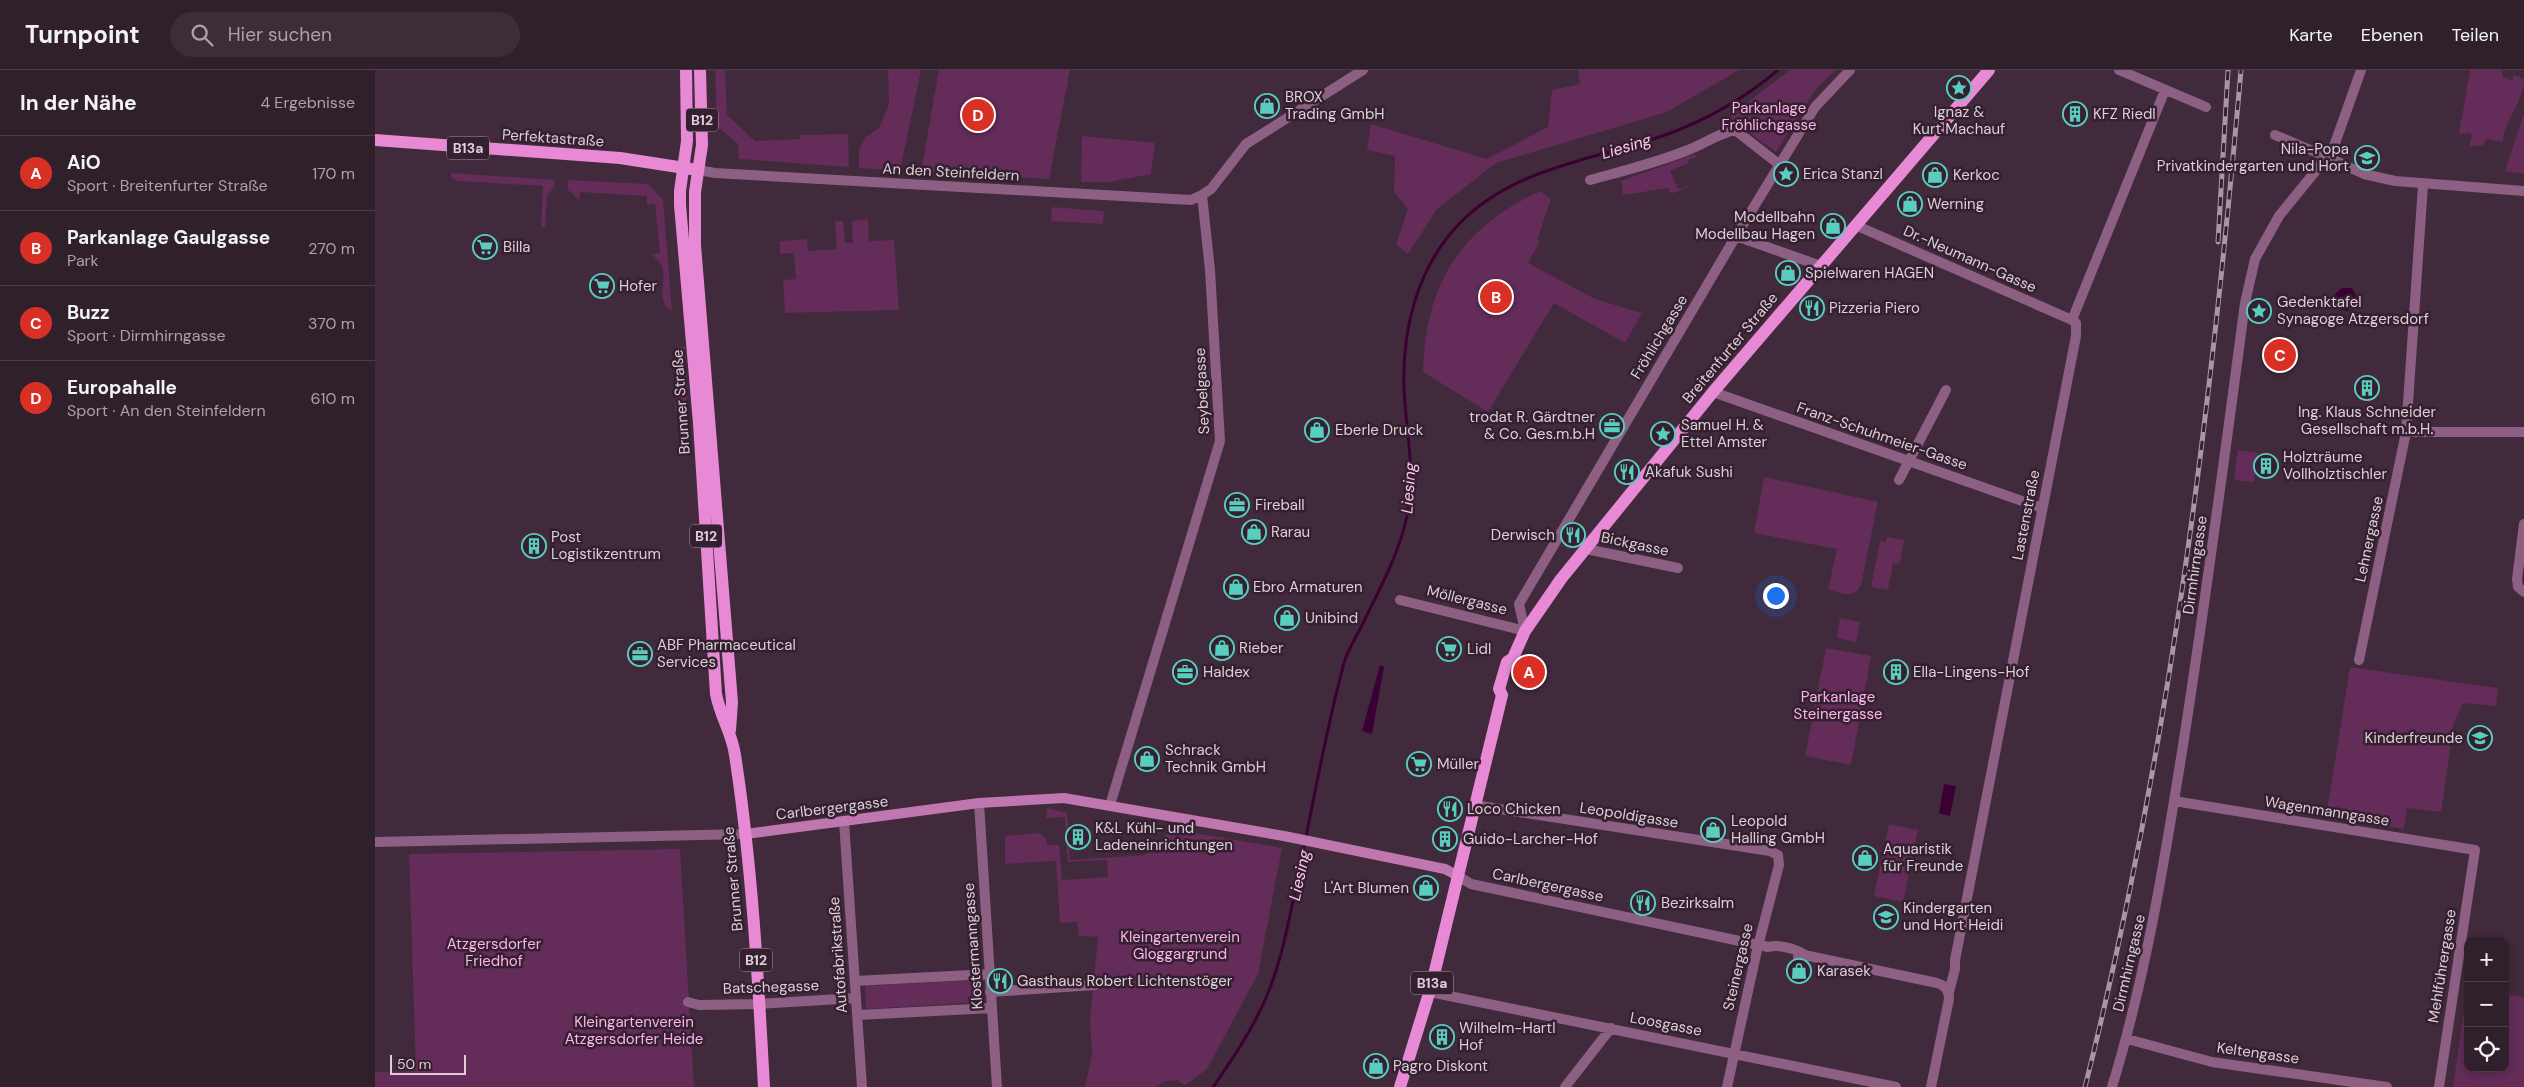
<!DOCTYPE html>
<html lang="de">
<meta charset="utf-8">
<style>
:root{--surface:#30202c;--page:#3c2d38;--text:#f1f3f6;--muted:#a8a3a9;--line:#4b3e48;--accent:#d93025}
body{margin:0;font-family:"DM Sans",sans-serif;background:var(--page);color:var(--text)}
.controls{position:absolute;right:15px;bottom:15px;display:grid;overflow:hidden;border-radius:10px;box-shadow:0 2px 8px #0003}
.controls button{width:45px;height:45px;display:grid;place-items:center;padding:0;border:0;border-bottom:1px solid var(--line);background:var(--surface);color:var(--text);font:25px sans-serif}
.scale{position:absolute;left:15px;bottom:12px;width:76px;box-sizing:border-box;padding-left:5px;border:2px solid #ddced9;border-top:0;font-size:14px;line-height:18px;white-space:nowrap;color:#ddced9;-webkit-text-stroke:4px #352030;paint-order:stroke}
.you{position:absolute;left:1400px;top:525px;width:18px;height:18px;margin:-12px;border:4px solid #fff;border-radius:50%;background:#1a73e8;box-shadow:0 0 0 8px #1a73e833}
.badge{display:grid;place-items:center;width:32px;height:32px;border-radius:50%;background:var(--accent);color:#fff;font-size:16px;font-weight:700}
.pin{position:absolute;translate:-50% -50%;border:2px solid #fff;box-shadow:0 1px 5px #0006}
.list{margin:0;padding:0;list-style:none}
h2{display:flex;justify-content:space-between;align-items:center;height:65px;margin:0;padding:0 20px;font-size:21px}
h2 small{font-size:16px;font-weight:400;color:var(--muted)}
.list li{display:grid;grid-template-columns:32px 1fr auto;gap:15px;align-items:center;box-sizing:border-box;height:75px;padding:0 20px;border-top:1px solid var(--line)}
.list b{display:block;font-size:19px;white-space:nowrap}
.list p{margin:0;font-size:16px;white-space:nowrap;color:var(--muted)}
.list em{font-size:16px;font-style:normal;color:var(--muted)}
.icon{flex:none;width:28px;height:28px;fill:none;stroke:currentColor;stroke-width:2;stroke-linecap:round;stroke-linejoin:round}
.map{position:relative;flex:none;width:2149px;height:1017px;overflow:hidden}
header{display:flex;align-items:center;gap:30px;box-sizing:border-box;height:70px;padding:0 25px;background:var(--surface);border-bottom:1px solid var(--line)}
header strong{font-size:24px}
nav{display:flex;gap:28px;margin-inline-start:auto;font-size:18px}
.search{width:350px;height:45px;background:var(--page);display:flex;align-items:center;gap:12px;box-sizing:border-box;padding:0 18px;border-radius:28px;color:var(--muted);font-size:19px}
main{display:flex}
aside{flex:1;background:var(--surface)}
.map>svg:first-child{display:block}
</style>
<header>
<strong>Turnpoint</strong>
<div class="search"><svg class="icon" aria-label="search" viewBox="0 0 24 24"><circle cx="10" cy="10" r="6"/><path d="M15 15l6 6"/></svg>Hier suchen</div>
<nav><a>Karte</a><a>Ebenen</a><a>Teilen</a></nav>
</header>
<main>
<aside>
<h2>In der Nähe<small>4 Ergebnisse</small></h2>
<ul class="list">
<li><span class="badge">A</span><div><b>AiO</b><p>Sport · Breitenfurter Straße</p></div><em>170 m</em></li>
<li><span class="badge">B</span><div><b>Parkanlage Gaulgasse</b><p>Park</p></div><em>270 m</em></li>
<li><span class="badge">C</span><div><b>Buzz</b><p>Sport · Dirmhirngasse</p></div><em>370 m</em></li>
<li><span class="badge">D</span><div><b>Europahalle</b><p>Sport · An den Steinfeldern</p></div><em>610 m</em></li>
</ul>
</aside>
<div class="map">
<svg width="2149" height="1017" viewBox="0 0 2149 1017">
<rect width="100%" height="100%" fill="#402a3b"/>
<!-- green -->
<path fill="#632c59" d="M340,0H350L352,45L380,71L425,69V65L473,64L474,97L364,89L363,74L345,59H342Z
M513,0H546L525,101L484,98V79L491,67L504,58L514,34Z
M564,0H695L674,109L546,102Z
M1203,0H1364L1292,42L1121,93L1062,139L1033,184L1021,175L1033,139L1019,122L1020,86L992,80L996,54L1112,89L1173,57L1177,20L1205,14Z
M1415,0H1461L1440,20L1401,82L1362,54L1343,62L1358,43Z
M2095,0H2128L2127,6L2137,11L2139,5L2149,9C2149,33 2129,49 2128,72L2111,69L2108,75L2094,77L2097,66L2095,63L2084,64Z
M2149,43V104L2130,101Z
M707,66L780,73L776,104L734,112H706Z
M1320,84L1321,87L1313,90V93L1295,101L1303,119L1319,114L1299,123L1295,122L1294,118L1248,125L1246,111Z
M76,103L180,110L179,117L172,126L170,157H166L168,116L82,111L76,107Z
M193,110L273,114L288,130L297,241C280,231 292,212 287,197C285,192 280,188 277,184L285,183L280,134L272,135V126L205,122L204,130L193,120Z
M1165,121L1176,129L1162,170L1165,171L1153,193L1220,229L1267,243L1250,273L1179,233L1113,342L1048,302C1050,215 1085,158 1165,121Z
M677,137L729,141L728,154L676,151Z
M493,149L494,171L519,170L524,240L410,243L408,210L421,209L419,183L405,184V171L432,169L433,181L462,179L460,151H468L470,173H478L477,151Z
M304,277H310L313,322L309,341H300Z
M1863,380L1883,383L1879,412L1859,410Z
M1389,407L1503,432L1486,515C1479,530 1465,523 1453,519L1462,479L1379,463Z
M1512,467L1529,470L1525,494L1518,493L1513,520L1496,517L1505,471L1511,472Z
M1465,548L1485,552L1481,572L1462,568Z
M1451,578L1496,586L1476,695L1430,686Z
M1975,597L2123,618L2121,636L2088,633L2079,652L2066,742L2032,738L2029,759L1951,747Z
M672,738L692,743L695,790L770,785L797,759L907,778L883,904L832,999L810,1015L802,1010L791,1011L780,1017H710L717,983L715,951L723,867L704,866L702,852L685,853L681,791L630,794V766L664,763L671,768L672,775H684L687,810L733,807L732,790L693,792L690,747L671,748Z
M1514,754L1543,760L1528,832L1499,826Z
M305,779L319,1017H0V1002L41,1001L34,784Z
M605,910L607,932L491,939L490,916Z
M2092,919L2093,998H2130V919L2133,925L2149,927V1017H2078Z"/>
<!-- water -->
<path fill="#3b0033" d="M1967,218H1977L1982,227H1975L1974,241L1966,240L1960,235V224Z
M1005,595L1009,597L997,664L987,661Z
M1569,714L1581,716L1575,746L1564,743Z"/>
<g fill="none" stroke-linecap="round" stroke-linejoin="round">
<!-- stream -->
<path stroke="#3b0033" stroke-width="3" d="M838,1017C859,987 879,957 893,923C908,886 915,845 923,806C938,735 950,663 969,593C973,579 982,566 988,553C1005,518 1024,484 1032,446C1041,403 1031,362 1029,319C1027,259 1042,198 1084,154C1140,96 1221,90 1293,64C1333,49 1370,28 1403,0"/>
<!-- minor -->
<path stroke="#8d6083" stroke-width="10" d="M1744,0L1831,37
M323,100L340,103L816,130L827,125L836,119L871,74L988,0
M1215,110C1248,101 1281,93 1313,80C1329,74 1342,64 1360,60L1405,95
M1480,155L1697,250
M1361,166L1446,196
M1697,250L1790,20
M1338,322L1667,438
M2031,362H2149
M1524,410L1571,320
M1211,479L1303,498
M1025,530L1150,561L1144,534L1361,166L1440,37L1475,0
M1984,590L2031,362L2048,115
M1799,731L2100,780L2064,1017
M604,733L622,1017
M735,735L845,371L835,200L827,125
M1099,735L1395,781L1403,785L1404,795L1382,880L1352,1017
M469,751L487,1017
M480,911L615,904
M615,922L720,915
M1055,922L1521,1017
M1574,922L1580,899V890L1701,266V253L1697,250
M313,932L324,935L384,934L481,928
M483,945L617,938
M1752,969L1837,992L2012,1017
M1190,1017L1236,958
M1737,1017C1770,909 1788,800 1806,688C1830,537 1850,385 1870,233L1880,189L1904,146L1952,87L1900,65"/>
<!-- tertiary -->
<path stroke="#8d6083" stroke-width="10" d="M1986,0L1958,79L1952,87L1989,104L2020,111L2149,121
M2149,454L2142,509L2143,517L2149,522
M0,772L371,764
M1083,806L1096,814L1393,877C1404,874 1421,879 1430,885
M1423,887L1434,886L1562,913C1570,915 1574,921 1574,929L1556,1017"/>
<!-- secondary -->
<path stroke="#c077b0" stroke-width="10" d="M371,764L604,733L689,728L909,766L1070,799L1083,806"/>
<!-- primary -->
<path stroke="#e789d4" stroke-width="12" d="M311,0L312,71L305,121V135L324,353L341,624C345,646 357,663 360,685C377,795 383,906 389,1017
M325,0L327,75L320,122V175L357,632L355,660
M0,70L245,88L316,99
M1025,1017L1056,917L1127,625L1124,619L1132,592L1138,588L1150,561L1186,509L1338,322L1614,0"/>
<defs>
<path id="rail" d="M1843,172L1853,0
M1710,1017C1794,684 1836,341 1866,0"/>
</defs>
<!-- rail casing -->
<use href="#rail" stroke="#a896a3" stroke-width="5"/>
<!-- rail -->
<use href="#rail" stroke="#352030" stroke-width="3" stroke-dasharray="9" stroke-linecap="butt"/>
</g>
<!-- icons -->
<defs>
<symbol id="sight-ring" viewBox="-11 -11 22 22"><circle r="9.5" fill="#352030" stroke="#58cec0" stroke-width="1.5"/><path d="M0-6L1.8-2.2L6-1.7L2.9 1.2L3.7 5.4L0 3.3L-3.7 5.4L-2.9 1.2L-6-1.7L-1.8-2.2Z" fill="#58cec0"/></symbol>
<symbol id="shop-ring" viewBox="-11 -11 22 22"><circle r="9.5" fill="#352030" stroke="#58cec0" stroke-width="1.5"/><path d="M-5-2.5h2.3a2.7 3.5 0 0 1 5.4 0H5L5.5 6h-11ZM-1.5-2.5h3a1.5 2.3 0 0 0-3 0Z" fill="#58cec0"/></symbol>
<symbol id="building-ring" viewBox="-11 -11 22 22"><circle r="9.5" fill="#352030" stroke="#58cec0" stroke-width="1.5"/><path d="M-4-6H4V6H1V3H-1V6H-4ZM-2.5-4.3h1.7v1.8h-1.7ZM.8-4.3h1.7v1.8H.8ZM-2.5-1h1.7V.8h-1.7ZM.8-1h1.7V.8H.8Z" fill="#58cec0"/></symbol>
<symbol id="school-ring" viewBox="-11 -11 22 22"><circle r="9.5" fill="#352030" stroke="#58cec0" stroke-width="1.5"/><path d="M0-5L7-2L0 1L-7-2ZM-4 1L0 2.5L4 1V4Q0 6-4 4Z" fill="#58cec0"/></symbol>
<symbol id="supermarket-ring" viewBox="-11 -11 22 22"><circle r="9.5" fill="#352030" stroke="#58cec0" stroke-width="1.5"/><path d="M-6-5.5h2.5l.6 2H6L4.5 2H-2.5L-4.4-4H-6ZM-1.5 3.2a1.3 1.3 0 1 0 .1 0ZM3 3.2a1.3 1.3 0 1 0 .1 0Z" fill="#58cec0"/></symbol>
<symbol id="restaurant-ring" viewBox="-11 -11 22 22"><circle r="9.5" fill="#352030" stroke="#58cec0" stroke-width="1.5"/><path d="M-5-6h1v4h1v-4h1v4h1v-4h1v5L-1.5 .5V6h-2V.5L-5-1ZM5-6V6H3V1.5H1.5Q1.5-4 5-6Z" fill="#58cec0"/></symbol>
<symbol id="office-ring" viewBox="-11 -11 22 22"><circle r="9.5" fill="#352030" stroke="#58cec0" stroke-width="1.5"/><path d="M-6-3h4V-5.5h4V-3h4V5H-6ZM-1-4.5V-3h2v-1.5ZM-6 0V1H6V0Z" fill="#58cec0"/></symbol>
</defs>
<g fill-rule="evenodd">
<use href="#sight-ring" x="1570" y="4" width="28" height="28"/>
<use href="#shop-ring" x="878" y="22" width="28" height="28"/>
<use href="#building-ring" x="1686" y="30" width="28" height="28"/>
<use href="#school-ring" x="1978" y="74" width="28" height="28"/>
<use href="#sight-ring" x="1397" y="90" width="28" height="28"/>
<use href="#shop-ring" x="1546" y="91" width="28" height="28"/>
<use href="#shop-ring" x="1521" y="120" width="28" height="28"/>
<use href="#shop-ring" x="1444" y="142" width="28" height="28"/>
<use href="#supermarket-ring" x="96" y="163" width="28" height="28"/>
<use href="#shop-ring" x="1399" y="189" width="28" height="28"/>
<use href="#supermarket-ring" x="213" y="202" width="28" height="28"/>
<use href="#restaurant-ring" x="1423" y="224" width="28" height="28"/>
<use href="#sight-ring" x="1870" y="227" width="28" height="28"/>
<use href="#building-ring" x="1978" y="304" width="28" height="28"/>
<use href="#office-ring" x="1223" y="342" width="28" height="28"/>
<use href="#shop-ring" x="928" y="346" width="28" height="28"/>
<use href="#sight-ring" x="1274" y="350" width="28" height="28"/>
<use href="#building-ring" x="1877" y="382" width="28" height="28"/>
<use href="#restaurant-ring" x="1238" y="388" width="28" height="28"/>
<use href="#office-ring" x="848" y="421" width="28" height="28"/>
<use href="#shop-ring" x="865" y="448" width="28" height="28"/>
<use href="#restaurant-ring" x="1184" y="451" width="28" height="28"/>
<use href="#building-ring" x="145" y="462" width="28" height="28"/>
<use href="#shop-ring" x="847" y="503" width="28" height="28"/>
<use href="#shop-ring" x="898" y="534" width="28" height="28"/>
<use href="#shop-ring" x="833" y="564" width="28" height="28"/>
<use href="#supermarket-ring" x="1060" y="565" width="28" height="28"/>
<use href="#office-ring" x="251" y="570" width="28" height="28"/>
<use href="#office-ring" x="796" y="588" width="28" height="28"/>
<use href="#building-ring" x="1507" y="588" width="28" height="28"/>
<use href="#school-ring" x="2091" y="654" width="28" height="28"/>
<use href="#shop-ring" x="758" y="675" width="28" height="28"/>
<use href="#supermarket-ring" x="1030" y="680" width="28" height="28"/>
<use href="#restaurant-ring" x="1061" y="725" width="28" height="28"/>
<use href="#shop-ring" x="1324" y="746" width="28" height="28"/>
<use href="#building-ring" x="689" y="753" width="28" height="28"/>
<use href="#building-ring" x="1056" y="755" width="28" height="28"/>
<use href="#shop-ring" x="1476" y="774" width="28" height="28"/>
<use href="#shop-ring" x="1037" y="804" width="28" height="28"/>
<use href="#restaurant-ring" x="1254" y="819" width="28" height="28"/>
<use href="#school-ring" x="1497" y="833" width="28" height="28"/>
<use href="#shop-ring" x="1410" y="887" width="28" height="28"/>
<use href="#restaurant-ring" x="611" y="897" width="28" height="28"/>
<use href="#building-ring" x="1053" y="953" width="28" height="28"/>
<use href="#shop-ring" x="987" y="982" width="28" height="28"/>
</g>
<g text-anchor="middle" stroke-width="5" stroke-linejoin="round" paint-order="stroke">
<!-- shield labels -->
<g fill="#352030" stroke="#ab9aa6" stroke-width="1">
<rect x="311" y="38.5" width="32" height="23" rx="4"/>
<rect x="72" y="66.5" width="42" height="23" rx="4"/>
<rect x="315" y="454.5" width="32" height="23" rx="4"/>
<rect x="365" y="878.5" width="32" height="23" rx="4"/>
<rect x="1036" y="901.5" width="42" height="23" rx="4"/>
</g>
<g font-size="14" font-weight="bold" fill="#ddced9">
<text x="327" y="55">B12</text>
<text x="93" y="83">B13a</text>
<text x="331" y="471">B12</text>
<text x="381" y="895">B12</text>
<text x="1057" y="918">B13a</text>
</g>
<!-- poi labels -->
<g font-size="15" fill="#ddced9" stroke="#352030" text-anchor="start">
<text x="910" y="32">BROX<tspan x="910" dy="17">Trading GmbH</tspan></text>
<text x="1584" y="47" text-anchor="middle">Ignaz &amp;<tspan x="1584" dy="17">Kurt Machauf</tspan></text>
<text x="1718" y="49">KFZ Riedl</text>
<text x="1974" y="84" text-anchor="end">Nila-Popa<tspan x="1974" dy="17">Privatkindergarten und Hort</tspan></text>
<text x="1428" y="109">Erica Stanzl</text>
<text x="1578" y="110">Kerkoc</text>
<text x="1552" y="139">Werning</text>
<text x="1440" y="152" text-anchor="end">Modellbahn<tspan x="1440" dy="17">Modellbau Hagen</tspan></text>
<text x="128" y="182">Billa</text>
<text x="1430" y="208">Spielwaren HAGEN</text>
<text x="244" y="221">Hofer</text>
<text x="1902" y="237">Gedenktafel<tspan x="1902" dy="17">Synagoge Atzgersdorf</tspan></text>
<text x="1454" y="243">Pizzeria Piero</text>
<text x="1992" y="347" text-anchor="middle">Ing. Klaus Schneider<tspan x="1992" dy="17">Gesellschaft m.b.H.</tspan></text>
<text x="1220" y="352" text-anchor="end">trodat R. Gärdtner<tspan x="1220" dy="17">&amp; Co. Ges.m.b.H</tspan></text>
<text x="1306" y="360">Samuel H. &amp;<tspan x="1306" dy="17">Ettel Amster</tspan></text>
<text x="960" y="365">Eberle Druck</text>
<text x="1908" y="392">Holzträume<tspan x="1908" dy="17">Vollholztischler</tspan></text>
<text x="1270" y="407">Akafuk Sushi</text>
<text x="880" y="440">Fireball</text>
<text x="896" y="467">Rarau</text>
<text x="1180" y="470" text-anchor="end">Derwisch</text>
<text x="176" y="472">Post<tspan x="176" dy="17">Logistikzentrum</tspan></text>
<text x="878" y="522">Ebro Armaturen</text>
<text x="930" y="553">Unibind</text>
<text x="282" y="580">ABF Pharmaceutical<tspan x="282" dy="17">Services</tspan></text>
<text x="864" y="583">Rieber</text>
<text x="1092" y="584">Lidl</text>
<text x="828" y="607">Haldex</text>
<text x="1538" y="607">Ella-Lingens-Hof</text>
<text x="2088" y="673" text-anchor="end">Kinderfreunde</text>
<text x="790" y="685">Schrack<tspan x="790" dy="17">Technik GmbH</tspan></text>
<text x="1062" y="699">Müller</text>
<text x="1092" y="744">Loco Chicken</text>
<text x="1356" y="756">Leopold<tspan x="1356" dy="17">Halling GmbH</tspan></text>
<text x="720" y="763">K&amp;L Kühl- und<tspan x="720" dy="17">Ladeneinrichtungen</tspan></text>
<text x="1088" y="774">Guido-Larcher-Hof</text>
<text x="1508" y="784">Aquaristik<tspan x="1508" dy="17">für Freunde</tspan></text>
<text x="1034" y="823" text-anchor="end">L'Art Blumen</text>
<text x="1286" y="838">Bezirksalm</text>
<text x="1528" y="843">Kindergarten<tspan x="1528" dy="17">und Hort Heidi</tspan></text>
<text x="1442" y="906">Karasek</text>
<text x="642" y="916">Gasthaus Robert Lichtenstöger</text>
<text x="1084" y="963">Wilhelm-Hartl<tspan x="1084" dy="17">Hof</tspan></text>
<text x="1018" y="1001">Pagro Diskont</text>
</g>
<!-- park labels -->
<g font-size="15" fill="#fcb2eb" stroke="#352030">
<text x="1394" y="43">Parkanlage<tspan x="1394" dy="17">Fröhlichgasse</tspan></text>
<text x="1463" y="632">Parkanlage<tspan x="1463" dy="17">Steinergasse</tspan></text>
<text x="805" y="872">Kleingartenverein<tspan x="805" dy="17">Gloggargrund</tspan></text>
<text x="119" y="879">Atzgersdorfer<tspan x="119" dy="17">Friedhof</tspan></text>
<text x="259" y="957">Kleingartenverein<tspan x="259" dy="17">Atzgersdorfer Heide</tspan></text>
</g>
<!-- street labels -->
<g font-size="15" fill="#ddced9" stroke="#352030">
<text transform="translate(178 68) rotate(4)" y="5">Perfektastraße</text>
<text transform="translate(576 102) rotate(3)" y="5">An den Steinfeldern</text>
<text transform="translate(1595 189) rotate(24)" y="5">Dr.-Neumann-Gasse</text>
<text transform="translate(1284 267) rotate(-59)" y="5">Fröhlichgasse</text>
<text transform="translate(1355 278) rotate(-50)" y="5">Breitenfurter Straße</text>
<text transform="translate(827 321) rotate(-93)" y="5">Seybelgasse</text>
<text transform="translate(306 332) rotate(-94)" y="5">Brunner Straße</text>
<text transform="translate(1507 366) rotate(19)" y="5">Franz-Schuhmeier-Gasse</text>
<text transform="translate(1651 445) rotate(-79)" y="5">Lastenstraße</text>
<text transform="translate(1994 469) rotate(-78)" y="5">Lehnergasse</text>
<text transform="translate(1260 474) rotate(12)" y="5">Bickgasse</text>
<text transform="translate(1820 495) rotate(-82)" y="5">Dirmhirngasse</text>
<text transform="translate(1092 530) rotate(14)" y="5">Möllergasse</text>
<text transform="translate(457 738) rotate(-7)" y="5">Carlbergergasse</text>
<text transform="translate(1952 741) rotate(9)" y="5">Wagenmanngasse</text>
<text transform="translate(1254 745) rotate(9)" y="5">Leopoldigasse</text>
<text transform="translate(358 809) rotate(-95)" y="5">Brunner Straße</text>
<text transform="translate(1173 815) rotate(12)" y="5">Carlbergergasse</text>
<text transform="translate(598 876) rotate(-94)" y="5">Klostermanngasse</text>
<text transform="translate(463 885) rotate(-94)" y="5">Autofabrikstraße</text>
<text transform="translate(1754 893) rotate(-77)" y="5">Dirmhirngasse</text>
<text transform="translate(2067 896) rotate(-81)" y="5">Mehlführergasse</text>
<text transform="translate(1363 897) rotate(-77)" y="5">Steinergasse</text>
<text transform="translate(396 917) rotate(-2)" y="5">Batschegasse</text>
<text transform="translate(1291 954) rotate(11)" y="5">Loosgasse</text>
<text transform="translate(1883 983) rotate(8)" y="5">Keltengasse</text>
</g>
<!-- water labels -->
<g font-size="16" font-style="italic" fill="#fec5f0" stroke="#352030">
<text transform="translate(1251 76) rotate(-17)" y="6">Liesing</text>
<text transform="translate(1033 418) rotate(-86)" y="6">Liesing</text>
<text transform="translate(924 805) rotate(-78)" y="6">Liesing</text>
</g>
</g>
</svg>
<div class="controls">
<button>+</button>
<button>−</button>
<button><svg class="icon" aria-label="locate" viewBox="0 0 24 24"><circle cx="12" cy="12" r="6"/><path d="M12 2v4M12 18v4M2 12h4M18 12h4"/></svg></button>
</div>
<div class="scale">50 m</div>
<div class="you"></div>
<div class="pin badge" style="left:1154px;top:602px">A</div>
<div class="pin badge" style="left:1121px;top:227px">B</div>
<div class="pin badge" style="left:1905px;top:285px">C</div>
<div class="pin badge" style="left:603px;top:45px">D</div>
</div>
</main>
